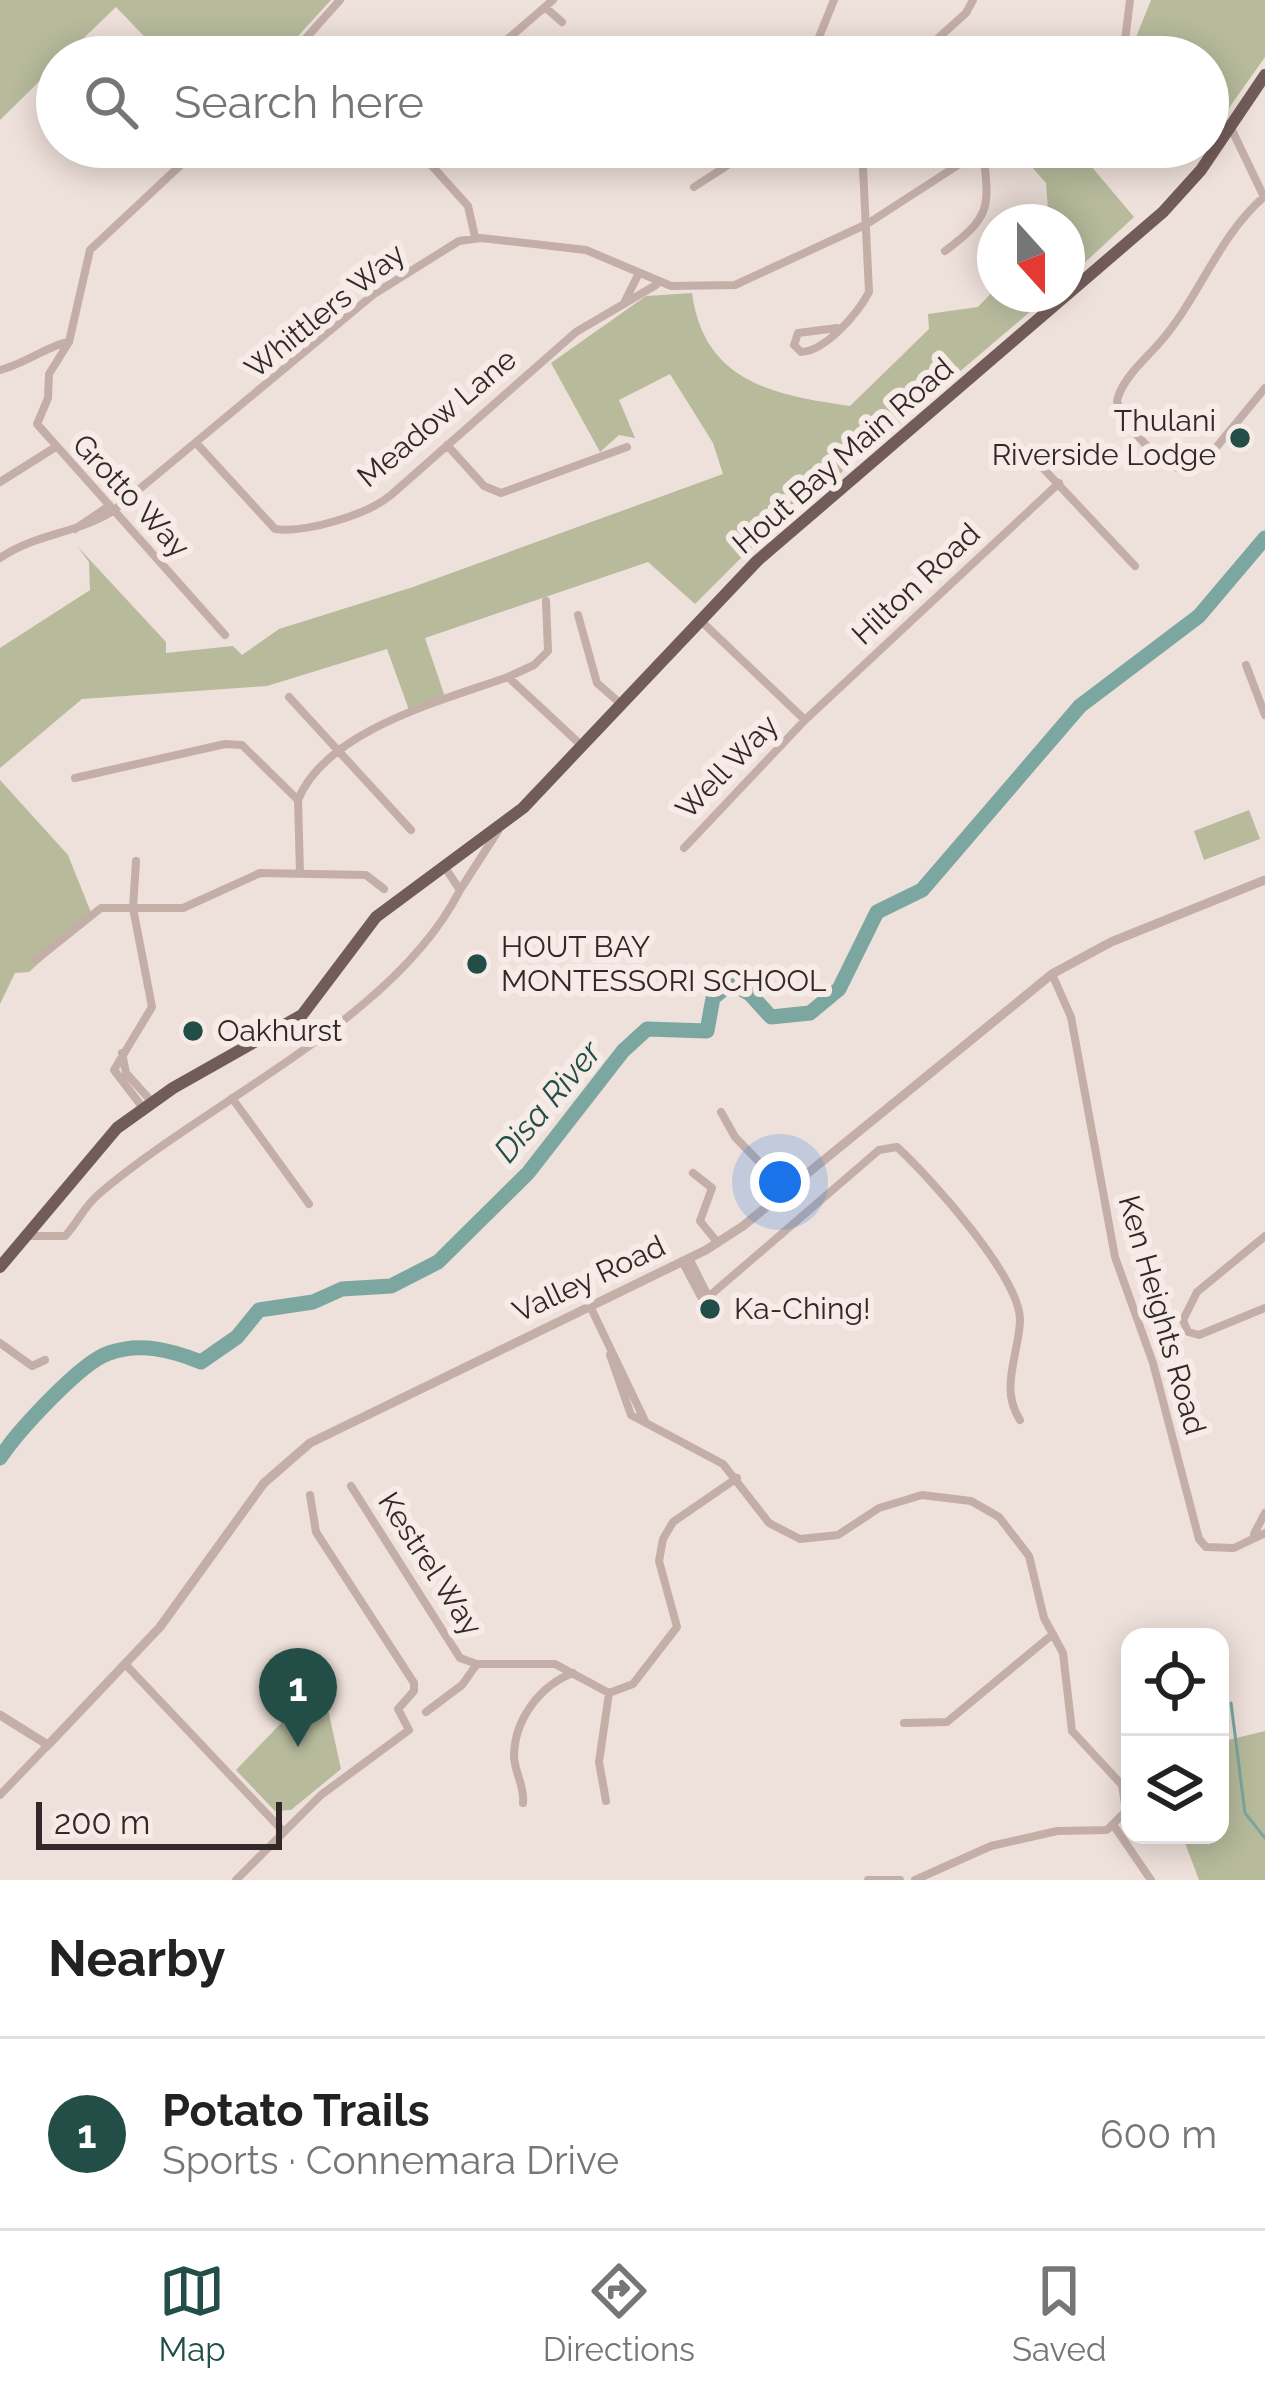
<!DOCTYPE html>
<meta charset="utf-8">
<style>
:root{--surface:#fff;--page:#f2f2f2;--text:#222;--muted:#767676;--line:#e0e0e0;--accent:#224e47}
body{margin:0;font-family:Raleway,sans-serif;background:var(--page);color:var(--text)}
.controls{position:absolute;right:36px;bottom:36px;display:grid;overflow:hidden;border-radius:24px;box-shadow:0 6px 30px #0003}
.controls button{width:108px;height:108px;display:grid;place-items:center;padding:0;border:0;border-bottom:3px solid var(--line);background:var(--surface);color:var(--text);font:60px sans-serif}
.compass{position:absolute;left:977px;top:204px;width:108px;height:108px;border-radius:50%;background:var(--surface);box-shadow:0 6px 30px #0003;rotate:159deg}
.scale{position:absolute;left:36px;bottom:30px;width:246px;box-sizing:border-box;padding-left:12px;border:6px solid #322827;border-top:0;font-size:33px;line-height:42px;white-space:nowrap;color:#322827;-webkit-text-stroke:9px #f6ebe6;paint-order:stroke}
.you{position:absolute;left:780px;top:1182px;width:42px;height:42px;margin:-30px;border:9px solid #fff;border-radius:50%;background:#1a73e8;box-shadow:0 0 0 18px #1a73e833}
.badge{display:grid;place-items:center;width:78px;height:78px;border-radius:50%;background:var(--accent);color:#fff;font-size:39px;font-weight:700}
.pin{position:absolute;translate:-50% -99px;filter:drop-shadow(0 3px 6px #0008)}
.pin::after{content:'';position:absolute;top:63px;width:42px;height:36px;background:inherit;clip-path:polygon(0 0,100% 0,50% 100%)}
.list{margin:0;padding:0;list-style:none}
h2{display:flex;justify-content:space-between;align-items:center;height:156px;margin:0;padding:0 48px;font-size:51px}
h2 small{font-size:39px;font-weight:400;color:var(--muted)}
.list li{display:grid;grid-template-columns:78px 1fr auto;gap:36px;align-items:center;box-sizing:border-box;height:192px;padding:0 48px;border-top:3px solid var(--line)}
.list b{display:block;font-size:45px;white-space:nowrap}
.list p{margin:0;font-size:39px;white-space:nowrap;color:var(--muted)}
.list em{font-size:39px;font-style:normal;color:var(--muted)}
.icon{flex:none;width:66px;height:66px;fill:none;stroke:currentColor;stroke-width:2;stroke-linecap:round;stroke-linejoin:round}
.map{position:relative;flex:none;width:1265px;height:1880px;overflow:hidden}
.search{position:absolute;background:var(--surface);box-shadow:0 6px 30px #0003;left:36px;right:36px;top:36px;height:132px;display:flex;align-items:center;gap:30px;box-sizing:border-box;padding:0 42px;border-radius:66px;color:var(--muted);font-size:45px}
.sheet{height:348px;background:var(--surface)}
nav{display:flex;justify-content:space-around;align-items:center;box-sizing:border-box;height:168px;border-top:3px solid var(--line);background:var(--surface);font-size:33px;color:var(--muted)}
nav a{display:grid;justify-items:center;gap:6px}
nav .on{color:var(--accent)}
.map>svg:first-child{display:block}
</style>
<div class="map">
<svg width="1265" height="1880" viewBox="0 0 1265 1880">
<rect width="100%" height="100%" fill="#eee0da"/>
<!-- green -->
<path fill="#b7bb9c" d="M0,0H331L279,57H164L116,7L64,57H57V64L0,120Z
M1151,0H1265V57L1224,115L1208,106V57H1128Z
M1014,147H1075L1134,217L1067,279V222H1049L1046,183Z
M995,289V294H1051L743,556L695,604L648,562L425,638L445,697L409,710L387,649L267,686L82,699L0,768V648L90,590L89,562L77,546L166,642V653L233,646L242,655L279,629L413,587L723,474L713,443L670,374L619,400L635,438L619,435L600,452L551,363L646,296L692,293C704,382 773,395 850,406L929,329L928,314L978,307Z
M0,780L68,855L92,915L29,972L15,973L0,1004Z
M1249,810L1260,839L1204,860L1194,831Z
M315,1688L327,1705L341,1769L291,1810L275,1811L236,1770Z
M1265,1731V1880H1199L1182,1835H1220V1742Z"/>
<g fill="none" stroke-linecap="round" stroke-linejoin="round">
<!-- stream -->
<path stroke="#7ca7a0" stroke-width="3" d="M1231,1703L1245,1813L1265,1838"/>
<!-- river -->
<path stroke="#7ca7a0" stroke-width="15" d="M0,1458C17,1432 81,1362 109,1353C141,1342 171,1350 201,1362L237,1337L259,1310L313,1302L342,1289L391,1286L438,1262L528,1173L623,1051L647,1029L707,1031L713,998L731,983L750,994L771,1017L810,1013L839,989L877,912L922,890L1080,706L1199,616L1265,538"/>
<!-- minor -->
<path stroke="#c4aea8" stroke-width="8" d="M546,8L562,22
M289,57L340,0
M487,57L553,0
M811,57L834,0
M917,57L966,13L973,0
M1123,57L1130,0
M1208,112L1231,128L1264,197
M200,147L90,250L69,342L49,374L48,398L37,424L225,635
M415,147L468,206L475,237
M371,160L396,147
M694,187L756,147
M1265,196C1219,235 1200,296 1161,341C1146,359 1122,378 1117,401C1124,427 1160,464 1186,471L1205,461L1265,388
M945,251C993,215 989,207 983,149
M625,301L638,275
M837,328L798,333L794,345L801,352C826,351 858,313 869,292L862,147
M0,370C25,364 51,344 69,342
M198,445L275,529C306,533 367,515 391,495L576,332L656,285
M447,445L484,486L501,493L627,447
M1025,449L1135,566
M0,482L54,448
M75,529L109,506
M0,558C36,533 77,534 113,511L374,294L459,241L481,238L586,250L671,286L735,285L867,224L986,147
M578,615L597,683L621,704
M700,620L805,720
M1246,665L1265,715
M508,677L534,665L548,651L546,601
M289,697L411,830
M75,778L225,744L242,745L298,800L300,873
M298,800C326,730 444,700 508,677L581,745
M684,848L805,720L1059,483
M136,861L133,908L152,1007L114,1070L143,1108
M460,890L498,831
M36,960L101,908H183L260,873L366,875L384,889
M1052,974L1071,1017L1115,1257L1153,1363L1199,1539L1206,1547L1234,1548L1265,1533
M122,1053L126,1073L152,1102
M232,1098L309,1204
M721,1112L735,1137L787,1191
M693,1173L712,1188L700,1221L718,1243
M28,1236H65C78,1222 85,1205 100,1193C209,1100 395,1019 460,890L446,869
M1265,1236L1197,1292L1183,1320L1188,1332L1199,1335L1265,1308
M689,1258L707,1294
M682,1261L701,1297L707,1298L879,1150L897,1147C929,1176 1020,1277 1020,1320C1019,1355 999,1388 1020,1420
M590,1306L646,1423
M0,1343L32,1366L45,1360
M610,1355L631,1415L723,1464L769,1523L800,1539L838,1535L879,1508L922,1495L971,1501L999,1517L1029,1556L1044,1618L1063,1653L1072,1731L1122,1785L1126,1811L1107,1830L1057,1831L991,1846L915,1880
M351,1486L460,1658L477,1664H555L609,1693L633,1684L677,1627L659,1561L663,1539L673,1522L737,1478
M1254,1534L1265,1513
M126,1665L282,1830
M426,1712L462,1685L477,1664
M904,1723L947,1722L1053,1634
M0,1795L48,1745
M606,1801L599,1762L609,1693
M523,1803C525,1786 514,1772 514,1755C515,1718 541,1685 573,1673
M1114,1826L1151,1880
M236,1880L321,1795L409,1730L398,1709L414,1691V1683L316,1532L310,1495
M868,1880H900"/>
<!-- tertiary -->
<path stroke="#c4aea8" stroke-width="9" d="M0,1715L48,1745L160,1627L264,1483L310,1443L706,1250L743,1226L1052,974L1111,942L1265,880"/>
<!-- primary -->
<path stroke="#725c5a" stroke-width="12" d="M0,1267L117,1128L173,1088L302,1015L376,917L523,808L757,561L1163,212L1201,170L1265,75"/>
</g>
<!-- markers -->
<g fill="#224e47" stroke="#f6ebe6" stroke-width="4.5">
<circle cx="1240" cy="438" r="12"/>
<circle cx="477" cy="964" r="12"/>
<circle cx="193" cy="1031" r="12"/>
<circle cx="710" cy="1309" r="12"/>
</g>
<g text-anchor="middle" stroke-width="12" stroke-linejoin="round" paint-order="stroke">
<!-- street labels -->
<g font-size="30" fill="#322827" stroke="#f6ebe6">
<text transform="translate(325 311) rotate(-39)" y="10">Whittlers Way</text>
<text transform="translate(437 418) rotate(-40)" y="10">Meadow Lane</text>
<text transform="translate(843 456) rotate(-41)" y="10">Hout Bay Main Road</text>
<text transform="translate(131 496) rotate(47)" y="10">Grotto Way</text>
<text transform="translate(916 584) rotate(-43)" y="10">Hilton Road</text>
<text transform="translate(727 767) rotate(-46)" y="10">Well Way</text>
<text transform="translate(589 1279) rotate(-25)" y="10">Valley Road</text>
<text transform="translate(1162 1315) rotate(74)" y="10">Ken Heights Road</text>
<text transform="translate(430 1564) rotate(57)" y="10">Kestrel Way</text>
</g>
<!-- poi labels -->
<g font-size="30" fill="#322827" stroke="#f6ebe6" text-anchor="start">
<text x="1216" y="431" text-anchor="end">Thulani<tspan x="1216" dy="34">Riverside Lodge</tspan></text>
<text x="501" y="957">HOUT BAY<tspan x="501" dy="34">MONTESSORI SCHOOL</tspan></text>
<text x="217" y="1041">Oakhurst</text>
<text x="734" y="1319">Ka-Ching!</text>
</g>
<!-- water labels -->
<g font-size="33" font-style="italic" fill="#224e47" stroke="#f6ebe6">
<text transform="translate(547 1101) rotate(-50)" y="12">Disa River</text>
</g>
</g>
</svg>
<div class="controls">
<button><svg class="icon" aria-label="locate" viewBox="0 0 24 24"><circle cx="12" cy="12" r="6"/><path d="M12 2v4M12 18v4M2 12h4M18 12h4"/></svg></button>
<button><svg class="icon" aria-label="layers" viewBox="0 0 24 24"><path d="M12 4l9 5-9 5-9-5zM3 14l9 5 9-5"/></svg></button>
</div>
<svg class="compass" viewBox="-18 -18 36 36"><path d="M0-13l5 13h-10z" fill="#e53935"/><path d="M0 13l5-13h-10z" fill="#767676"/></svg>
<div class="scale">200 m</div>
<div class="you"></div>
<div class="pin badge" style="left:298px;top:1747px">1</div>
<div class="search"><svg class="icon" aria-label="search" viewBox="0 0 24 24"><circle cx="10" cy="10" r="6"/><path d="M15 15l6 6"/></svg>Search here</div>
</div>
<section class="sheet">
<h2>Nearby<small></small></h2>
<ul class="list">
<li><span class="badge">1</span><div><b>Potato Trails</b><p>Sports · Connemara Drive</p></div><em>600 m</em></li>
</ul>
</section>
<nav>
<a class="on"><svg class="icon" aria-label="map" viewBox="0 0 24 24"><path d="M3 6l6-2 6 2 6-2v14l-6 2-6-2-6 2zM9 4v14M15 6v14"/></svg>Map</a>
<a><svg class="icon" aria-label="directions" viewBox="0 0 24 24"><path d="M12 3l9 9-9 9-9-9zM9 14v-3h6M13 9l2 2-2 2"/></svg>Directions</a>
<a><svg class="icon" aria-label="saved" viewBox="0 0 24 24"><path d="M7 4h10v16l-5-4-5 4z"/></svg>Saved</a>
</nav>
